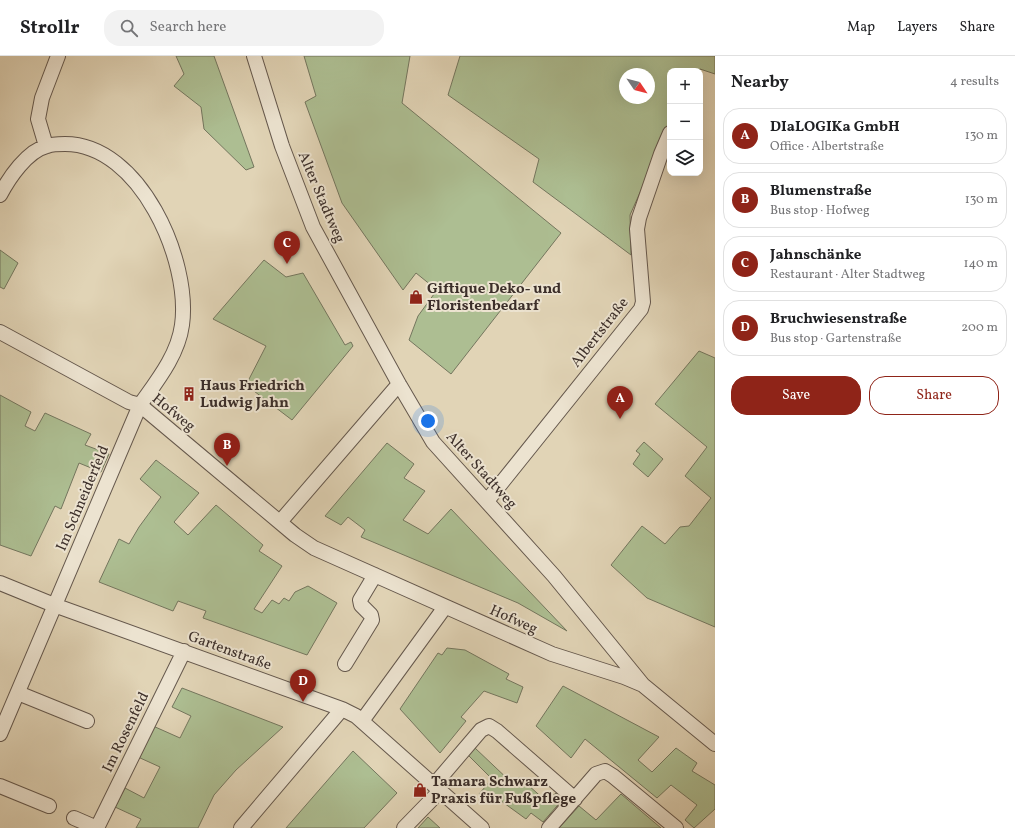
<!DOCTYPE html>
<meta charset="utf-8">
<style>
:root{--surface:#fff;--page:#f2f2f2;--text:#202124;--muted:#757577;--line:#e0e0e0;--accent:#8f2418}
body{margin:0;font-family:Vollkorn,serif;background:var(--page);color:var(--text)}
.controls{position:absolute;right:12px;top:12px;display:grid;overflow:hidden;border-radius:8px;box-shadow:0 4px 16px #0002}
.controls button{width:36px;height:36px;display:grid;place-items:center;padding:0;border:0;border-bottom:1px solid var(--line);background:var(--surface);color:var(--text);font:20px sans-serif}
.compass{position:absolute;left:619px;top:12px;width:36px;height:36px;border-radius:50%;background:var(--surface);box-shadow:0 4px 16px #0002;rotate:125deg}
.you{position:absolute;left:428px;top:365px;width:14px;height:14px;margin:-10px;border:3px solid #fff;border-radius:50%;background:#1a73e8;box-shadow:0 0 0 6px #1a73e833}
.badge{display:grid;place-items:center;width:26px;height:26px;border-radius:50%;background:var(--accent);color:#fff;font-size:13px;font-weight:700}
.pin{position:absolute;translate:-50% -33px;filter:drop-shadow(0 1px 2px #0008)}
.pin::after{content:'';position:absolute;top:21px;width:14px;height:12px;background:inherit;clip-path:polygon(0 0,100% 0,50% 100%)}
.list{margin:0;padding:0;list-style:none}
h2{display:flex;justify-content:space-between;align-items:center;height:52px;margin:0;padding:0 16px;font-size:17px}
h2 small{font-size:13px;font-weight:400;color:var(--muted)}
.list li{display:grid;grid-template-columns:26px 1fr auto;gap:12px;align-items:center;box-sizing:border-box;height:56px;margin:0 8px 8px;padding:0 8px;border:1px solid var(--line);border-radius:16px}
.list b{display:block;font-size:15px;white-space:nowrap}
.list p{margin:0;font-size:13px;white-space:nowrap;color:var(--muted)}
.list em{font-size:13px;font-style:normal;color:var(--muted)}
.actions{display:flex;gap:8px;padding:12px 16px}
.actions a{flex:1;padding:9px 0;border:1px solid var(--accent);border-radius:16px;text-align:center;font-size:14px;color:var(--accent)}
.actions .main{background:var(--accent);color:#fff}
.icon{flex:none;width:22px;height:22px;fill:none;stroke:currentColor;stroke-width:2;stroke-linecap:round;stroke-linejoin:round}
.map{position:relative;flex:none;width:715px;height:772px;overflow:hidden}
header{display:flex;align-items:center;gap:24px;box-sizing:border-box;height:56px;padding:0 20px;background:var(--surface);border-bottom:1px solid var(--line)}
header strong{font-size:19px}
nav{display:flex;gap:22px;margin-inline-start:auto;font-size:14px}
.search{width:280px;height:36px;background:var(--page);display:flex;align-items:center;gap:10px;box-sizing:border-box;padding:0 14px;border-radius:16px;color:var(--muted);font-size:15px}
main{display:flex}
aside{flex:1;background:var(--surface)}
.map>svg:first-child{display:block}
</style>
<header>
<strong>Strollr</strong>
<div class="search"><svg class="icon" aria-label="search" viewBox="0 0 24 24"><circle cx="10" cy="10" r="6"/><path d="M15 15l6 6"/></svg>Search here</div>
<nav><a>Map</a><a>Layers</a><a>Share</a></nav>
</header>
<main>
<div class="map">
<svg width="715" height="772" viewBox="0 0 715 772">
<rect width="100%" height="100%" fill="#e1d4b6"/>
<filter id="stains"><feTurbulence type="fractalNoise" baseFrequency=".005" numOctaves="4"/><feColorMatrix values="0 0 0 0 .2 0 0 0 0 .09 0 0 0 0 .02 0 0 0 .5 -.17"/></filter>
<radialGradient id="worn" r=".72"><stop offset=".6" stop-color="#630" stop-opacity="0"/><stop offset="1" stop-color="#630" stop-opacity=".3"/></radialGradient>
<!-- green -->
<path fill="#adbe92" stroke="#74765e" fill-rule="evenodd" d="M176,0H214L254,111L246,114L204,73L201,51L174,30L184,18Z
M304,0H410L402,47L561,177L451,318L409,284L418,260L437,234L416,217L403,234L342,147L305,46L316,40Z
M460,0H715V18L700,13L699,15H670V69L630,159L631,199L533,126L539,103L448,39ZM625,18H649V42H625Z
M0,194L18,207L4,233L0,231Z
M264,204L286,221L303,217L345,289L351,286L353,290L292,364L246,329L266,290L213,263Z
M699,295L715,302V571L647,542L611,509L642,470L665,488L680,471L689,470L711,442L685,420L707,391L655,348Z
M0,339L31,356L25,370L35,375L45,357L91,378L85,389L109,398L101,416L79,407L61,453L55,450L31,500L0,489Z
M644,386L663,403L648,421L633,408L640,398L636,395Z
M387,387L414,408L404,422L425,435L403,464L428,478L451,453L567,575L518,547L361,481L365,474L348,461L341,469L325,460Z
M156,404L199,437L174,466L188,479L216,449L263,489L259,495L282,510L254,553L262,557L272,544L279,548L284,542L289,545L295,536L308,530L337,547L307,599L203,562L206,555L178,545L173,555L99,526L119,483L129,488L139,471L161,441L140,423Z
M447,592L465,594L509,618L506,623L523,631L517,647L484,635L461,661L466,665L440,697L400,653L438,597L442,599Z
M563,630L659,681L638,704L652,716L676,692L697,707L692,715L715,729V753L694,772L685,764L697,749L671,729L657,742L585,683L571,702L536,670Z
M182,632L283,671L236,714L214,739L198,772H136L141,763L115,751L125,732L144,742L160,711L138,701L153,670L180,682L191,660L172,651Z
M475,692L513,728L519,721L546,745L556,737L563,743L543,766L531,757L526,763L497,742L492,747L479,738L492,723L468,699Z
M353,695L397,737L364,772H286Z
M621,738L661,772H559L579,750L596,764Z
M428,761L440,772H418Z"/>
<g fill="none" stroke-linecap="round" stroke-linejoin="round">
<defs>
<path id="minor" d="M254,0L282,90L313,171L399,328L433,386L554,520L643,629L715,688
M46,90L38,63L42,42L58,0
M0,139C9,122 27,95 47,90C52,88 59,88 65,88C140,88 191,205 182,269C178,299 157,325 140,349L0,678
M0,276L129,346L140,349L295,479L314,492L552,598L624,621L643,629
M487,445L641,253L643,246L637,173L639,162L661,98L670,77
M280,466L399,328
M0,527L54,549L342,653L356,660L482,772
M345,608L372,564L371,559L361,549L360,544L375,519
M18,637L87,665
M362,665L445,551
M434,729L481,674L489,670L497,675L575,743
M0,730L49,750
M74,762L97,772
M97,772L184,595
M241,772L342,653
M404,772L440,735
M549,772L596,718L605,715L613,720L676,772"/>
</defs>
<!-- minor casing -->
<use href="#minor" stroke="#65584d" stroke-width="16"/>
<!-- minor -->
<use href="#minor" stroke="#ece3d0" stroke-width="14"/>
</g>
<!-- icons -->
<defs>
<symbol id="shop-bare" viewBox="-9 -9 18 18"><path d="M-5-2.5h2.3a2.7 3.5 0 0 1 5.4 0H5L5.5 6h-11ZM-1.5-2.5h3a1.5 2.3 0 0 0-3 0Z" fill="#8f2418" stroke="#ece3d0" stroke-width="2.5" paint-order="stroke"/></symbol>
<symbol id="building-bare" viewBox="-9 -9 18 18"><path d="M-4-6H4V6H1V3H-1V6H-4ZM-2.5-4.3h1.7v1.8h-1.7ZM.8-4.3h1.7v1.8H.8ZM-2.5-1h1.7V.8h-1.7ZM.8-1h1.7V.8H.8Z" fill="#8f2418" stroke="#ece3d0" stroke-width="2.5" paint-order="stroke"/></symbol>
</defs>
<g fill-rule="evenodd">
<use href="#shop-bare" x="406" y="231" width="20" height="20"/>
<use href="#building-bare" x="179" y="328" width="20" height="20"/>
<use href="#shop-bare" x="410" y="724" width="20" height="20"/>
</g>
<g text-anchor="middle" stroke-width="4" stroke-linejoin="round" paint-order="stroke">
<!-- street labels -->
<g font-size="15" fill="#3c2f2a" stroke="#ece3d0">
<text transform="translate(322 141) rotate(67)" y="5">Alter Stadtweg</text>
<text transform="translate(599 276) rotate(-52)" y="5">Albertstraße</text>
<text transform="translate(174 356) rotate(39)" y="5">Hofweg</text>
<text transform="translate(482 414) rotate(48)" y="5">Alter Stadtweg</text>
<text transform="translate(82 442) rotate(-67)" y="5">Im Schneiderfeld</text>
<text transform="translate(514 563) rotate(24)" y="5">Hofweg</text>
<text transform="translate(230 594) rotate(20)" y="5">Gartenstraße</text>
<text transform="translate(125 676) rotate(-64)" y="5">Im Rosenfeld</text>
</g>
<!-- poi labels -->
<g font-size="15" font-weight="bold" fill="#3c2f2a" stroke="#ece3d0" text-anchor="start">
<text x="427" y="237">Giftique Deko- und<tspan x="427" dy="17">Floristenbedarf</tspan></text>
<text x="200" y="334">Haus Friedrich<tspan x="200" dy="17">Ludwig Jahn</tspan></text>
<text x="431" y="730">Tamara Schwarz<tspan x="431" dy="17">Praxis für Fußpflege</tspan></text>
</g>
</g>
<rect width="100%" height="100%" filter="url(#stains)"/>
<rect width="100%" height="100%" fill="url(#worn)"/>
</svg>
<div class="controls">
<button>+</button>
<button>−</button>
<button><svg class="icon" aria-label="layers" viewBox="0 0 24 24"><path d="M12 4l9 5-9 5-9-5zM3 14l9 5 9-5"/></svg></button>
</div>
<svg class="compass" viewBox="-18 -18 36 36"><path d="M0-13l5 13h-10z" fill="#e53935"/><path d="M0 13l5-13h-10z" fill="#757577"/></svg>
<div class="you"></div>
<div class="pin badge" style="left:620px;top:363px">A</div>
<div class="pin badge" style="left:227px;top:410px">B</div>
<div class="pin badge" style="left:287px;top:208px">C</div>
<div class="pin badge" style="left:303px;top:646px">D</div>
</div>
<aside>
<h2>Nearby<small>4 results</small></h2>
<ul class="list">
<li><span class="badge">A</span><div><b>DIaLOGIKa GmbH</b><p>Office · Albertstraße</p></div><em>130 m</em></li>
<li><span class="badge">B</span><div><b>Blumenstraße</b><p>Bus stop · Hofweg</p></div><em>130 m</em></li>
<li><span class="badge">C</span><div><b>Jahnschänke</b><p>Restaurant · Alter Stadtweg</p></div><em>140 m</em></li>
<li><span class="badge">D</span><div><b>Bruchwiesenstraße</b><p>Bus stop · Gartenstraße</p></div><em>200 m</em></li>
</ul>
<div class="actions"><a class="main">Save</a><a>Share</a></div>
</aside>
</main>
